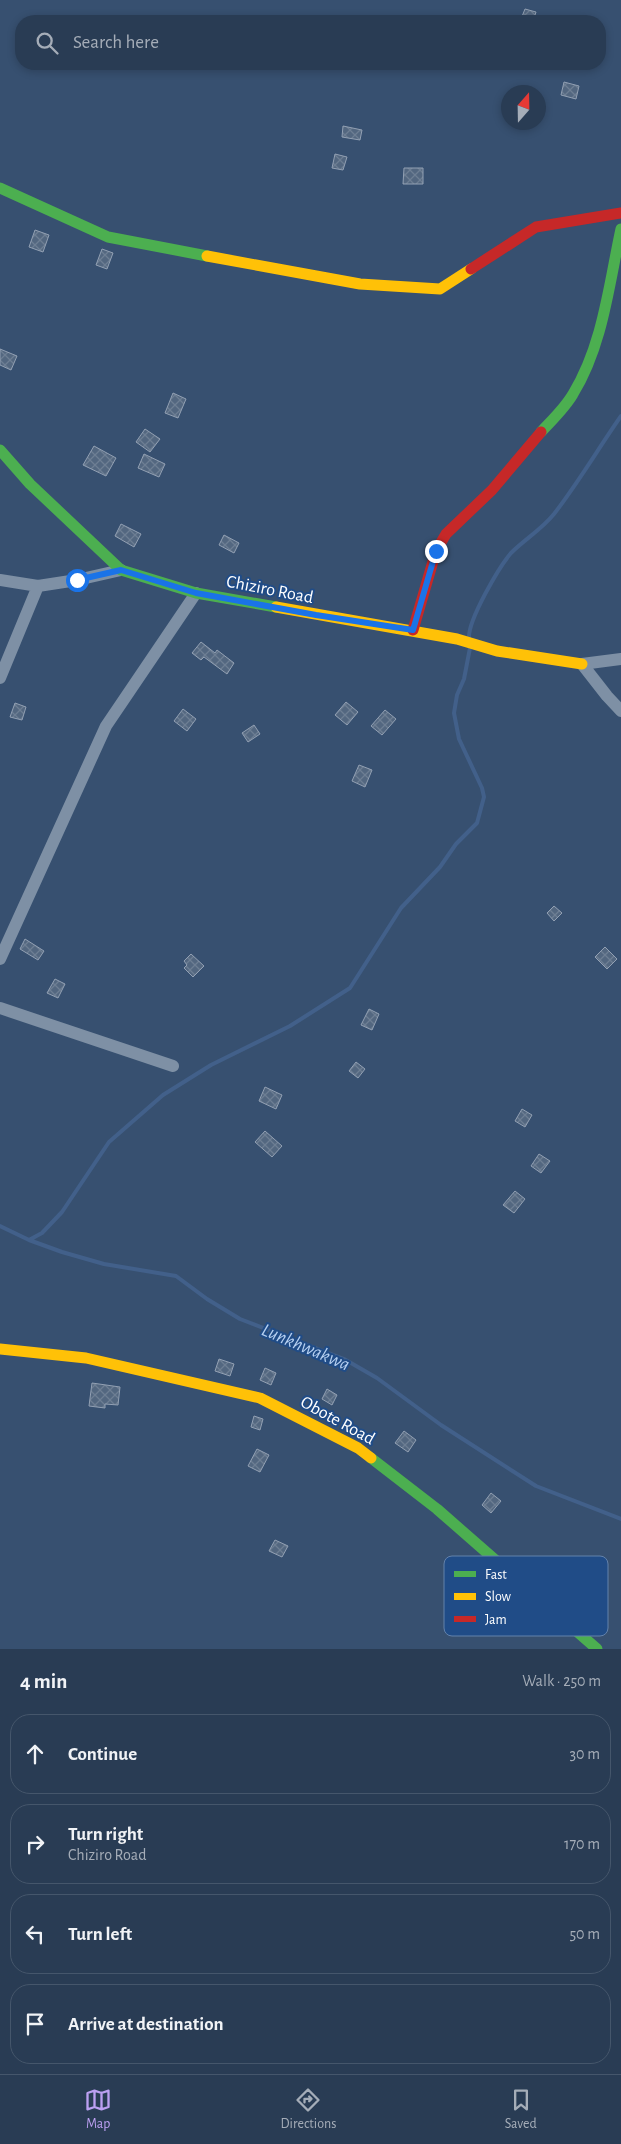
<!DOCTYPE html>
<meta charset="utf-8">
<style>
:root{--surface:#293c54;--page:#35475e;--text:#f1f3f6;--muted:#a5adb8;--line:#45566b;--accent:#bca0f2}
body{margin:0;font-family:"Alegreya Sans",sans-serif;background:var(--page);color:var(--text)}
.compass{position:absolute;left:501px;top:85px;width:45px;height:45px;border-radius:50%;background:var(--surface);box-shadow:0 2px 8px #0003;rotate:20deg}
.stop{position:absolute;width:15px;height:15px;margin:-11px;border:4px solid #1a73e8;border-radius:50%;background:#fff}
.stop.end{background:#1a73e8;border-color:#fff;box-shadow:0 1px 5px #0008}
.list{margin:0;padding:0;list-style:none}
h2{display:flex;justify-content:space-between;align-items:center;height:65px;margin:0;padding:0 20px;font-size:21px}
h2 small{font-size:16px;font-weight:400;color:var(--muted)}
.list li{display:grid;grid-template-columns:32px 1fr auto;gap:15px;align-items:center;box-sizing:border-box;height:80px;margin:0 10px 10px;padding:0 10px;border:1px solid var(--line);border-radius:20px}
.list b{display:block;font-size:19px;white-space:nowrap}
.list p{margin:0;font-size:16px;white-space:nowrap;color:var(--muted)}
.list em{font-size:16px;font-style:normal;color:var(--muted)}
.icon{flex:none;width:28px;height:28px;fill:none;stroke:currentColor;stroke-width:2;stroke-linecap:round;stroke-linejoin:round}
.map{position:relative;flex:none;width:621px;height:1649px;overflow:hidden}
.search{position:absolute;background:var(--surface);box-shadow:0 2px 8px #0003;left:15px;right:15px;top:15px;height:55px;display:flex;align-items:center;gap:12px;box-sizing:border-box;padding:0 18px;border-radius:20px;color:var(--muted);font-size:19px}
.sheet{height:425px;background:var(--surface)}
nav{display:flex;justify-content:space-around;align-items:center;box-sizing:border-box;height:70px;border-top:1px solid var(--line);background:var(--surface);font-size:14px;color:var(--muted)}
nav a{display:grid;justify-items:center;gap:2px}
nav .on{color:var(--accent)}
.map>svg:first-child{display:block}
</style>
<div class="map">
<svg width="621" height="1649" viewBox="0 0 621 1649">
<defs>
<pattern id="building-cross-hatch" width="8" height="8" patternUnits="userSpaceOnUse" patternTransform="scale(1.25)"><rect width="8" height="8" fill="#536780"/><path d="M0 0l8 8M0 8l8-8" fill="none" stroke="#6d7e93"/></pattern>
</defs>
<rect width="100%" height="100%" fill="#375070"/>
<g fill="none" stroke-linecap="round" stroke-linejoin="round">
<!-- stream -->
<path stroke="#42608a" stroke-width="4" d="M469,638C468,620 499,567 511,553C525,539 541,530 554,514C578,483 598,449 621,416
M0,1226L29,1240L62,1252L104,1264L176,1276L207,1299L240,1319L344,1359L377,1378L441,1425L536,1486L621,1519
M29,1240L42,1233L62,1212L109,1142L163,1095L211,1065L290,1026L350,988L401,908L440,867L456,844L477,823L484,797L482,788L459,739L454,713L457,695L464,679L470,648"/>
</g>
<!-- building -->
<path fill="url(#building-cross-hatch)" stroke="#92a0b3" d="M525,9L536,12L533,21L521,19Z
M564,82L579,86L576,99L561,95Z
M343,126L362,130L360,140L342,137Z
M335,154L347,157L343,170L332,168Z
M404,168H423V184H403Z
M35,230L49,235L43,252L29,247Z
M102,249L113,253L107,269L96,265Z
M0,349L17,356L11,370L0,365Z
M173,393L186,399L178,418L165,413Z
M145,429L160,439L150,452L136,442Z
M94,446L116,458L106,476L83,465Z
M144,454L165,464L159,477L138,468Z
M121,524L141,534L134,547L115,536Z
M224,535L239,543L234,553L219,545Z
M201,642L215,653L217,650L234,663L227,674L204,657L201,660L192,653Z
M346,702L358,712L347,725L335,715Z
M15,703L26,707L22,720L10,717Z
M183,709L196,719L187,731L174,721Z
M385,710L396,719L382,735L371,726Z
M254,725L260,734L248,742L242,733Z
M359,765L372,770L365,787L352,781Z
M554,906L562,913L554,921L547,913Z
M25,939L44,951L38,960L20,949Z
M605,947L617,959L607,969L595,957Z
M191,954L204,966L193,977L184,968L187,965L184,961Z
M55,979L65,984L58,998L47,993Z
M369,1009L379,1014L372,1030L361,1025Z
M356,1062L365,1069L358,1078L349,1071Z
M265,1087L282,1095L276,1109L259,1101Z
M522,1109L532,1115L525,1127L515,1121Z
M265,1131L282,1146L272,1157L255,1142Z
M539,1154L550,1161L541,1173L531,1166Z
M515,1191L525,1199L514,1213L503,1205Z
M219,1359L234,1364L230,1376L215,1371Z
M265,1368L276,1373L271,1385L260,1380Z
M92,1383L120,1387L118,1405L105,1404V1408L89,1406Z
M327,1389L337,1395L332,1405L322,1399Z
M254,1416L263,1419L260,1430L251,1427Z
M404,1431L416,1440L408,1452L395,1443Z
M257,1449L269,1455L260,1472L248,1466Z
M491,1493L501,1501L491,1513L482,1505Z
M275,1540L288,1546L282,1557L269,1551Z"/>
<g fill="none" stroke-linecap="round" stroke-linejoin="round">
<!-- street -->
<path stroke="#7e90a5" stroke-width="12" d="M0,580L38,586L77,580L121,570
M621,659L582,664L607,696L621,711
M0,678L38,586
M0,959L106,726L196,593
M0,1008L173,1066"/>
<!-- fast -->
<path stroke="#4caf50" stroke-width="11" d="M0,188L108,237L207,256
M541,432C552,420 565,408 573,394C603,345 609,284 621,229
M0,450L30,484L121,570L196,593L276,607
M371,1458L437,1509L597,1649"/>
<!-- slow -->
<path stroke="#ffc107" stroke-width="11" d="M207,256L360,284L440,289L471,269
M276,607L457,639L497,651L582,664
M0,1349L86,1358L260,1398L358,1448L371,1458"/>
<!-- jam -->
<path stroke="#c62828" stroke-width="11" d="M471,269L536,227L621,213
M413,630L436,551L446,534L492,490L541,432"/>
</g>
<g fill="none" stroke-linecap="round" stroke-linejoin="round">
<!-- route -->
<path stroke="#1a73e8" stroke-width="6" d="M77,580L121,570L196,593L316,615L413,630L436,551"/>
</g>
<g text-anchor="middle" stroke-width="4" stroke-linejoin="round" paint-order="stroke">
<!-- street labels -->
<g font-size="18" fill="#fff" stroke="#204c87">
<text transform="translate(270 589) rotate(11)" y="6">Chiziro Road</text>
<text transform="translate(338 1420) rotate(29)" y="6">Obote Road</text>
</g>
<!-- water labels -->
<g font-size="19" font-style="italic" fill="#b6d0f1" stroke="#204c87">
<text transform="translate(306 1346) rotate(23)" y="7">Lunkhwakwa</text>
</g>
</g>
<!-- legend -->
<rect x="444" y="1556" width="164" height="80" rx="8" fill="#204c87" stroke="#6382ab" stroke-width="1"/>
<rect x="454" y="1571" width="22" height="6" fill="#4caf50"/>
<rect x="454" y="1593" width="22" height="7" fill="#ffc107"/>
<rect x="454" y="1616" width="22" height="6" fill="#c62828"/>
<g font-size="14" fill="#fff">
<text x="485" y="1579">Fast</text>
<text x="485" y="1601">Slow</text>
<text x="485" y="1624">Jam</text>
</g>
</svg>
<svg class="compass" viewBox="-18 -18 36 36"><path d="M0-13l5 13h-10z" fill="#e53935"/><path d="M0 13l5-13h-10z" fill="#a5adb8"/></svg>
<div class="stop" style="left:77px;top:580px"></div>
<div class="stop end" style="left:436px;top:551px"></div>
<div class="search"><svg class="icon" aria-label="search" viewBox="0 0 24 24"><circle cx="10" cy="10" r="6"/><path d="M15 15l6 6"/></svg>Search here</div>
</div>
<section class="sheet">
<h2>4 min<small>Walk · 250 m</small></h2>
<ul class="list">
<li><svg class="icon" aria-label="ahead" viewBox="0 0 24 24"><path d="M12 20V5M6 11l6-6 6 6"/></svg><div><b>Continue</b></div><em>30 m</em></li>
<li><svg class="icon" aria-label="right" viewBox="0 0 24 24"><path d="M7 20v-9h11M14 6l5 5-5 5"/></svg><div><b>Turn right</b><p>Chiziro Road</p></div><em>170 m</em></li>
<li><svg class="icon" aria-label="left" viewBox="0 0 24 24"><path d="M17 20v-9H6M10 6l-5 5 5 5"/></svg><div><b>Turn left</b></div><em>50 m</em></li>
<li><svg class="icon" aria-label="arrive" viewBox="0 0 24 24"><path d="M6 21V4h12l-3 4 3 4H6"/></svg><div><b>Arrive at destination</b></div></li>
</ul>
</section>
<nav>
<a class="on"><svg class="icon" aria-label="map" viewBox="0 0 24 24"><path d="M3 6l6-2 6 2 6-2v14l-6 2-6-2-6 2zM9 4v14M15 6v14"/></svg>Map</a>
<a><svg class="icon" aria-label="directions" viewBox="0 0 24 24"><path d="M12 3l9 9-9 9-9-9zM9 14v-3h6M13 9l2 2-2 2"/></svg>Directions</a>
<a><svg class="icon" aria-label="saved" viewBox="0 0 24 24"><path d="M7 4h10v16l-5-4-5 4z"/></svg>Saved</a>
</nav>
